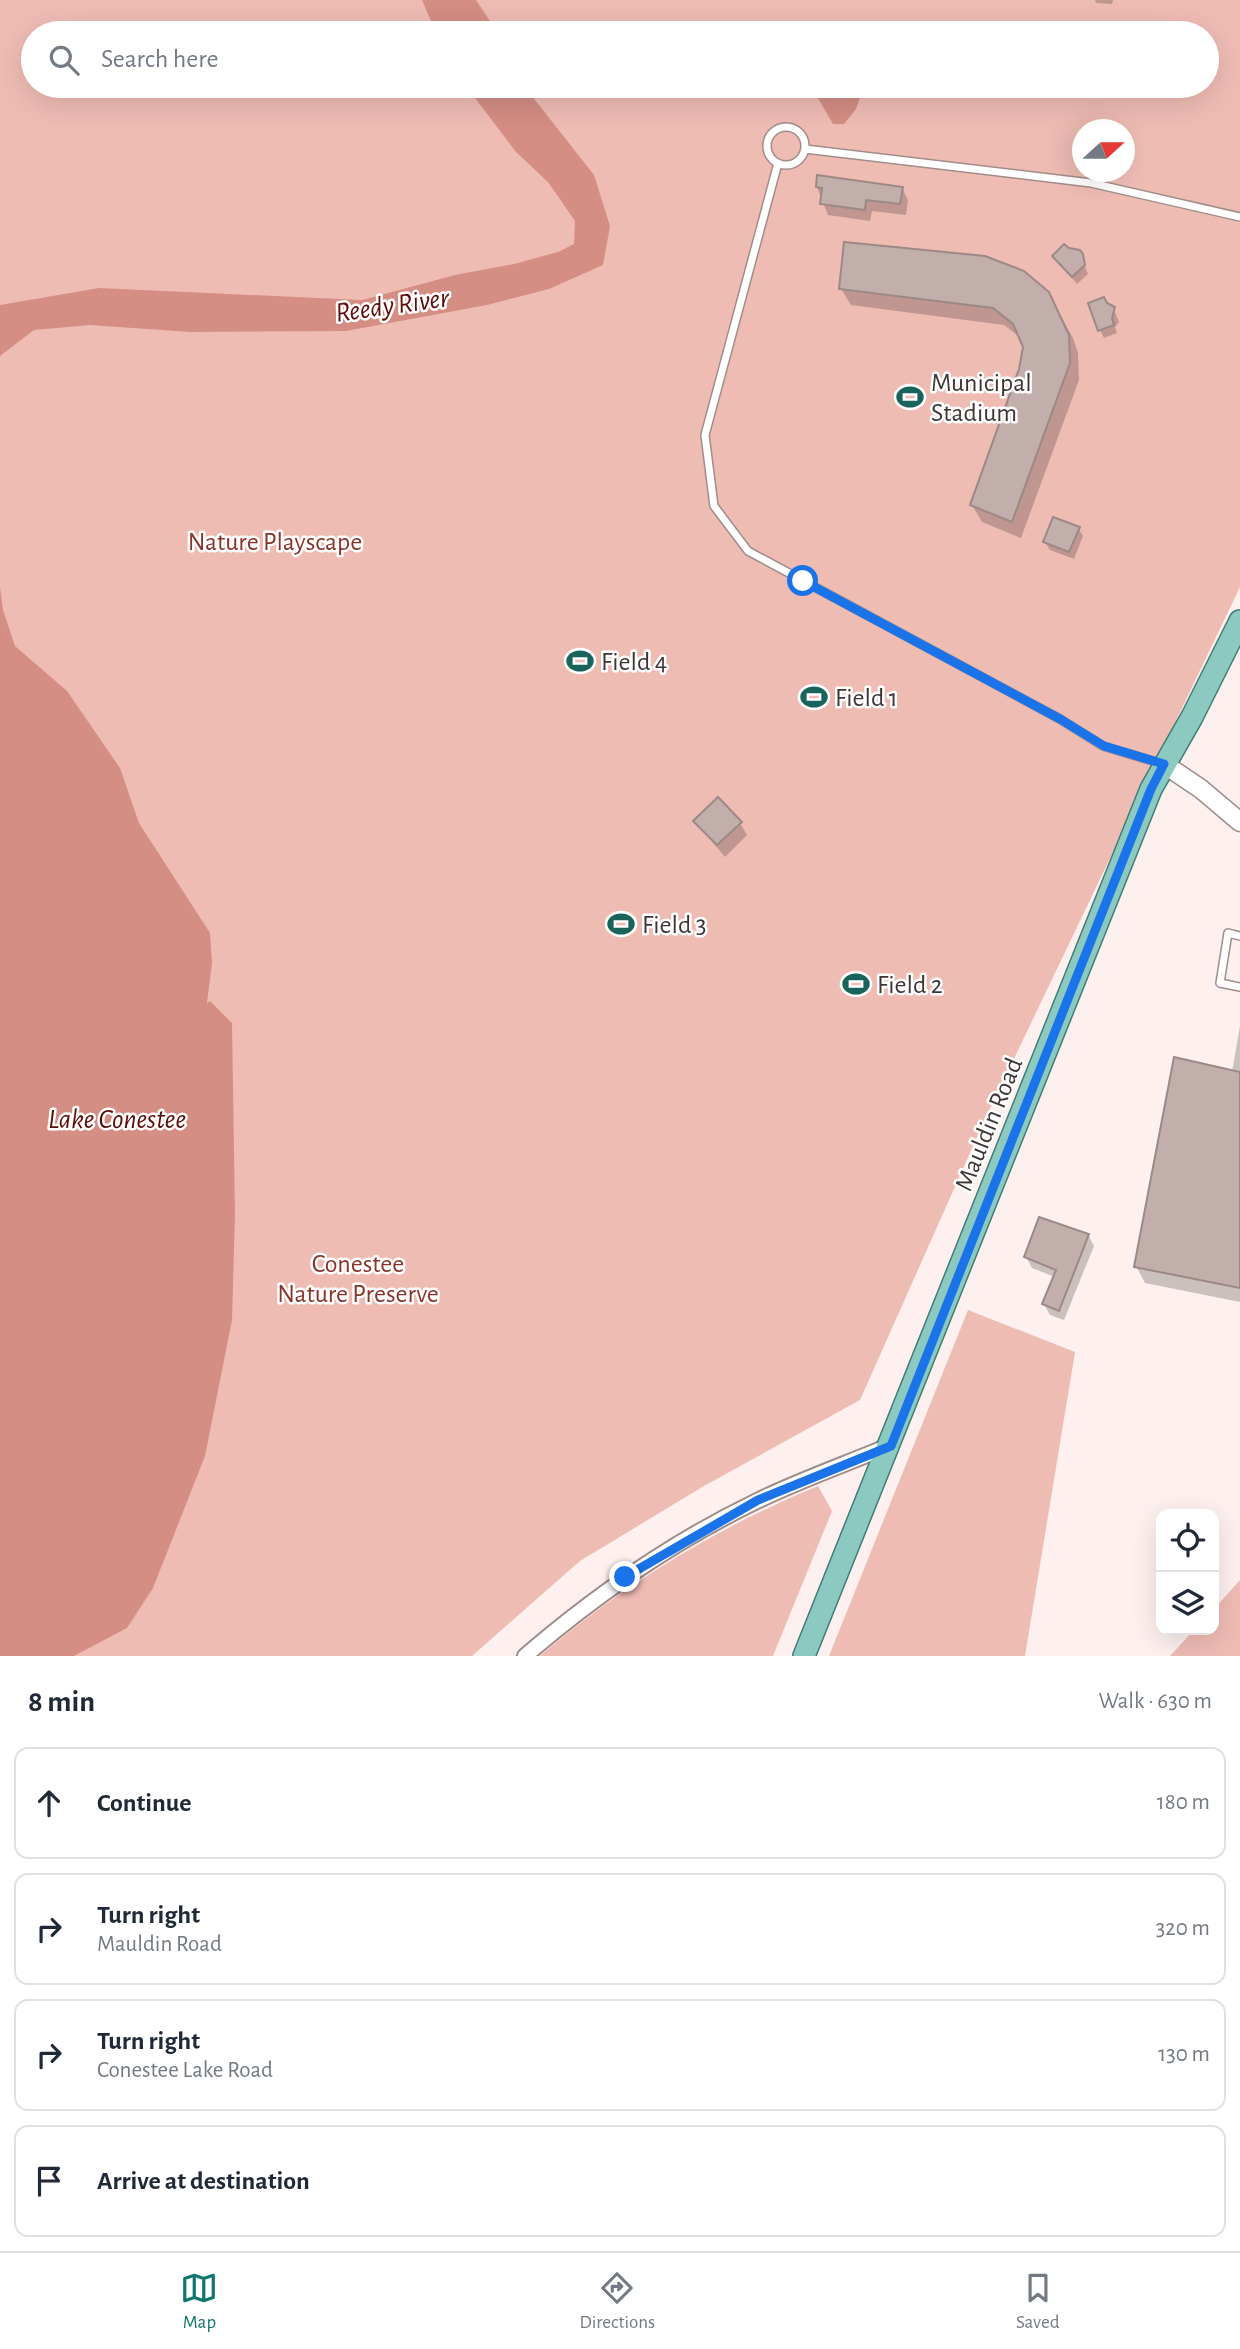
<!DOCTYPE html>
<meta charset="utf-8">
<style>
:root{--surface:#fff;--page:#f6f6f7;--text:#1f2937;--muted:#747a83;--line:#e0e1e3;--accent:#0f766e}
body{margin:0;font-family:"Alegreya Sans",sans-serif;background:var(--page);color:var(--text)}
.controls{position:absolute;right:21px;bottom:21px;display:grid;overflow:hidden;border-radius:14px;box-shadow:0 7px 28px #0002}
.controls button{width:63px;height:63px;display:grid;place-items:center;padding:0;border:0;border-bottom:2px solid var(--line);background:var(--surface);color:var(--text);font:35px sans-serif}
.compass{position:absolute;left:1072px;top:119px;width:63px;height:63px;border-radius:50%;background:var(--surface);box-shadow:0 7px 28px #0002;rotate:69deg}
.stop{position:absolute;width:21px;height:21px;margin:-16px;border:5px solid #1a73e8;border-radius:50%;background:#fff}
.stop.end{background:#1a73e8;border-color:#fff;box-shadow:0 2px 7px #0008}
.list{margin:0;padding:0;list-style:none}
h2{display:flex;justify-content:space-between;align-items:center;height:91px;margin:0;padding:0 28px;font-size:30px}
h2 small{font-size:23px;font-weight:400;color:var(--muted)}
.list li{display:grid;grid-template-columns:46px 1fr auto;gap:21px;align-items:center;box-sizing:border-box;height:112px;margin:0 14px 14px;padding:0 14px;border:2px solid var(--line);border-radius:14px}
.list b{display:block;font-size:26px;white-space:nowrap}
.list p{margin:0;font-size:23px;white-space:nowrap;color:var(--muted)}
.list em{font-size:23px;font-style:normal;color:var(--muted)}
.icon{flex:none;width:38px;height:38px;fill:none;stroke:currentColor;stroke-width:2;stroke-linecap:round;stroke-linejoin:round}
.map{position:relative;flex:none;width:1240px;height:1656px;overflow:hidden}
.search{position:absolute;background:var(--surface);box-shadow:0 7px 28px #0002;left:21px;right:21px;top:21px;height:77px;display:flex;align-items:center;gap:18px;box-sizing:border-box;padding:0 24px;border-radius:38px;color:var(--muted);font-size:26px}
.sheet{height:595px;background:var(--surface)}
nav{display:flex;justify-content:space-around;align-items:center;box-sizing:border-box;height:98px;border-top:2px solid var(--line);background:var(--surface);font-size:19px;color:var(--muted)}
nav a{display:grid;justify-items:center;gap:4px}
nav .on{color:var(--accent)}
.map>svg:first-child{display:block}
</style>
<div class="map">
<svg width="1240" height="1656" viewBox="0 0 1240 1656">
<rect width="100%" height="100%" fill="#fdf0ee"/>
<!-- green -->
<path fill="#efbcb4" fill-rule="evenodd" d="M0,0H1240V587L986,1117L860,1400L704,1486L580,1561L472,1656H0ZM33,33H1207V86H33ZM1082,130H1124V172H1082Z
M968,1310L1075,1352L1025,1656H829Z
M818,1486L832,1511L773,1656H540C624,1584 716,1528 818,1486Z
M1240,1580V1656H1170L1194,1630H1214V1609Z"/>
<!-- water -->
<path fill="#d48e84" d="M422,0H476L498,33H436Z
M466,86H524L594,175L610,226L603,265L549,289L487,305L346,331L190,332L90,325L34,330L0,356V305L99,288L362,300L455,275L514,264L558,252L574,244L575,221L548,182L516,152Z
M811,86H864L856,109L844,124H833Z
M0,587L3,610L15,646L67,691L120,768L139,823L210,933L212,963L207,1003L210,1001L232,1023L235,1214L232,1320L205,1456L153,1588L127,1628L74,1656H0Z"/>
<!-- shadow -->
<path fill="#0003" d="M1095,0H1113L1112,4L1096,3Z
M817,187L902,188L908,200L906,215L872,211L870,221L828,215Z
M1068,250L1079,251L1088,274L1077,284L1054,256Z
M841,289L1048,293L1073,338L1078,353L1079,380L1021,538L982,522L972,505L1021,370L1025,347L1021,338L1004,325L851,305Z
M1107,305L1112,306L1119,322L1115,327L1117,333L1104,338L1100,330Z
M1078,528L1083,536L1074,559L1050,550L1045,542Z
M695,821L740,823L747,835L725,857Z
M1240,1026V1302L1145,1283L1136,1266L1232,1072Z
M1088,1235L1094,1246L1064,1320L1050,1315L1044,1304L1055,1277L1032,1268L1026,1257Z"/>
<!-- building -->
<path fill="#c2aeab" stroke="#9c8986" stroke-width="2" d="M817,175L903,187L900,204L866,200L865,210L820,204L822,188L816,187Z
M844,242L985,256L1024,271L1049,292L1069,335L1070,363L1012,522L970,505L1019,369L1023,347L1013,324L993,308L839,289Z
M1064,244L1069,248L1080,250L1083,254L1085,265L1072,277L1052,256Z
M1104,297L1107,303L1115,307L1112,318L1114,325L1098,331L1088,303Z
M1053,517L1080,527L1069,552L1043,542Z
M718,797L742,822L717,845L693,821Z
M1174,1057L1240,1072V1288L1134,1267Z
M1039,1217L1089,1234L1059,1311L1042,1304L1056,1270L1024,1257Z"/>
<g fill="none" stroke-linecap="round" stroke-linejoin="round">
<defs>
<path id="service" d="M767 146a19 19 0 1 1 38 0a19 19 0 1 1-38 0Z
M805,149L1091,183L1240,217
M778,163L705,435L714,506L748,551L1060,719L1103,746L1163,764
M1240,936L1228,933L1220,983L1240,987"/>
<path id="minor" d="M525,1656C596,1595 672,1542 757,1501C800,1480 846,1464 891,1445"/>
<path id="tertiary" d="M1164,764L1201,789L1240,822"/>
<path id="primary" d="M804,1656L1151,789L1192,717L1240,621"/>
</defs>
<!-- service casing -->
<use href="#service" stroke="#a08d8a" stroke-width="10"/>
<!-- minor casing -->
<use href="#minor" stroke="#a08d8a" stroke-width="18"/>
<!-- tertiary casing -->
<use href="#tertiary" stroke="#a08d8a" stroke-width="21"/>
<!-- primary casing -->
<use href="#primary" stroke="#3f7e75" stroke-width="24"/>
<!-- service -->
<use href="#service" stroke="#fff" stroke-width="7"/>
<!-- minor -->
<use href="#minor" stroke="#fff" stroke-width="14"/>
<!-- tertiary -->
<use href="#tertiary" stroke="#fff" stroke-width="18"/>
<!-- primary -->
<use href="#primary" stroke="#8cc9c1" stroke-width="21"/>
</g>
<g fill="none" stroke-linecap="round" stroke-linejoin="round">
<!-- route -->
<path stroke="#1a73e8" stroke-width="9" d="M625,1577L758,1500L891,1446L1151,789L1164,764L1104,746L1060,719L803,581"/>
</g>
<!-- icons -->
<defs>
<symbol id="stadium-bare" viewBox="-9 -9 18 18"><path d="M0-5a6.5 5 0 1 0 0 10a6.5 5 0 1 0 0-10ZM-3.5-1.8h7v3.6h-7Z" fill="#18635a" stroke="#fff" stroke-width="2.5" paint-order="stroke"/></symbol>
</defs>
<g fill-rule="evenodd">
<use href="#stadium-bare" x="891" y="378" width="38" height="38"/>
<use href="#stadium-bare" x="561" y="642" width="38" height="38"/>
<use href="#stadium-bare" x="795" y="678" width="38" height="38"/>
<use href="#stadium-bare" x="602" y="905" width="38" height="38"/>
<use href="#stadium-bare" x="837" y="965" width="38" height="38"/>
</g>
<g text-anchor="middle" stroke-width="5" stroke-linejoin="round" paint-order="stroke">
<!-- poi labels -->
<g font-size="26" fill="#3e3635" stroke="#fff" text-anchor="start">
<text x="931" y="391">Municipal<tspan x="931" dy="30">Stadium</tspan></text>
<text x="601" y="670">Field 4</text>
<text x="835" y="706">Field 1</text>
<text x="642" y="933">Field 3</text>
<text x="877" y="993">Field 2</text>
</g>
<!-- park labels -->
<g font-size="26" fill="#88342b" stroke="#fff">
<text x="275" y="550">Nature Playscape</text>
<text x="358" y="1272">Conestee<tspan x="358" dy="30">Nature Preserve</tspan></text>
</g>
<!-- street labels -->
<g font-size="26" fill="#3e3635" stroke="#fff">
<text transform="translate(988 1124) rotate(-68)" y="9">Mauldin Road</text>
</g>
<!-- water labels -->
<g font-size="28" font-style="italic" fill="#5f0c08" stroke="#fff">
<text transform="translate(392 304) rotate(-8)" y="10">Reedy River</text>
<text x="117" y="1128">Lake Conestee</text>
</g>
</g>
</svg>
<div class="controls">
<button><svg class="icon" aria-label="locate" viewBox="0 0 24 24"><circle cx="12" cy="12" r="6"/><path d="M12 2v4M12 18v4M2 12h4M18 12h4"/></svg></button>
<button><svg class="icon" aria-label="layers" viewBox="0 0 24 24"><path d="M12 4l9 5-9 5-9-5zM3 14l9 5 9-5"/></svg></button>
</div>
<svg class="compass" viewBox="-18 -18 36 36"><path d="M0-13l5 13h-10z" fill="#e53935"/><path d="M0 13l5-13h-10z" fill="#747a83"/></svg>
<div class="stop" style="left:803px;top:581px"></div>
<div class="stop end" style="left:625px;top:1577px"></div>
<div class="search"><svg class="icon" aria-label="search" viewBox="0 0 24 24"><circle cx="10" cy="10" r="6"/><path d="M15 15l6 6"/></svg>Search here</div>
</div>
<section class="sheet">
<h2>8 min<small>Walk · 630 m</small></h2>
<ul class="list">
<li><svg class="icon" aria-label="ahead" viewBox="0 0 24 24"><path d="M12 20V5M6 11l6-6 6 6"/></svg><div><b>Continue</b></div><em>180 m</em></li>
<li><svg class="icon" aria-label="right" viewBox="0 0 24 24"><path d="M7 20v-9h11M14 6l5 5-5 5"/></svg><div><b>Turn right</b><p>Mauldin Road</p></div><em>320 m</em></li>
<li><svg class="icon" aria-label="right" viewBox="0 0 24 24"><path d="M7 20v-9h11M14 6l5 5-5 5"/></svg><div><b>Turn right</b><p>Conestee Lake Road</p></div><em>130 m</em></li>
<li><svg class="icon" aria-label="arrive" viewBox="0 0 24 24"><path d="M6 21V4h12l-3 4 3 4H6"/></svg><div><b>Arrive at destination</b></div></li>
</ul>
</section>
<nav>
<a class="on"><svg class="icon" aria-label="map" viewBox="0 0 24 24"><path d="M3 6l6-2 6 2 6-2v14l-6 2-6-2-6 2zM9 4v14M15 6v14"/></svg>Map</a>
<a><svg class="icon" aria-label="directions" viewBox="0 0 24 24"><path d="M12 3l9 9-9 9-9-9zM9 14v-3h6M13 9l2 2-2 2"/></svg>Directions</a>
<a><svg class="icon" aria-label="saved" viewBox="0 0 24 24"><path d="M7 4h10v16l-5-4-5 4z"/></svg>Saved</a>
</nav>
